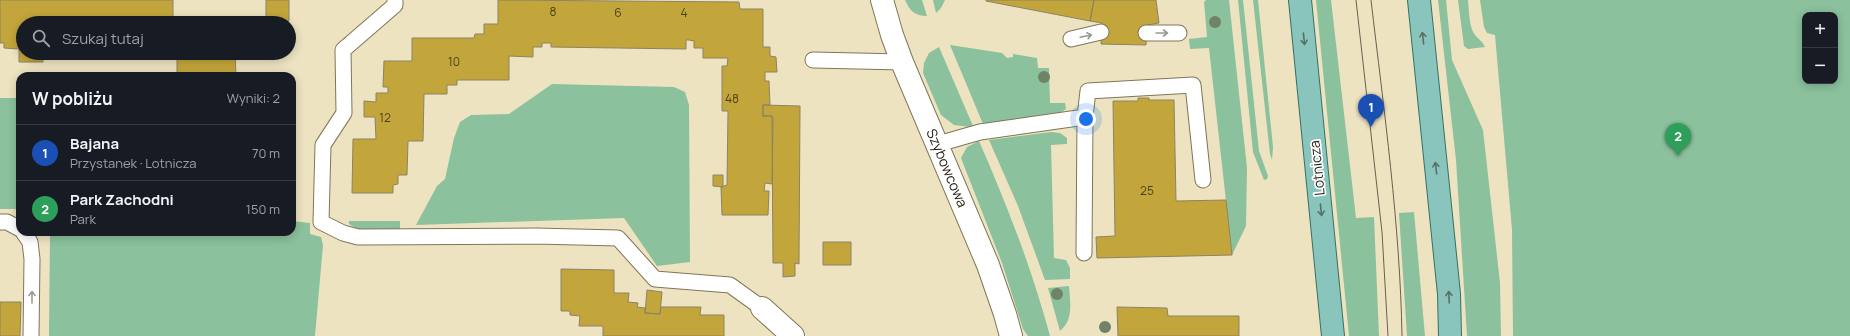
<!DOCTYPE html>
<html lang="pl">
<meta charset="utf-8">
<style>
:root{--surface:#171b24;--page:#20242c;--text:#f1f3f6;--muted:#9ea1a6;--line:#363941;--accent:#0b8043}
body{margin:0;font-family:Manrope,sans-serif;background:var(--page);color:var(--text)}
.controls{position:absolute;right:12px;top:12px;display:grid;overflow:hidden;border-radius:8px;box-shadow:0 2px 10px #0003}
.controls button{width:36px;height:36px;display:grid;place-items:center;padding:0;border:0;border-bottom:1px solid var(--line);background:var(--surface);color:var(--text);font:20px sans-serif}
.you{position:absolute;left:1086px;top:119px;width:14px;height:14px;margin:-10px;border:3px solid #fff;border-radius:50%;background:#1a73e8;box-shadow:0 0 0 6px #1a73e833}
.badge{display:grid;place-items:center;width:26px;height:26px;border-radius:50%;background:var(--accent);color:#fff;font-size:13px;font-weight:700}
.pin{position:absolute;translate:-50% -33px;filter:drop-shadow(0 1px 2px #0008)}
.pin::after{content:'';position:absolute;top:21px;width:14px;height:12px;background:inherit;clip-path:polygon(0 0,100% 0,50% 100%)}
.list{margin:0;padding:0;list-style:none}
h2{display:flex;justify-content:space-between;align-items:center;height:52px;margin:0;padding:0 16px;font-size:17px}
h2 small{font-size:13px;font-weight:400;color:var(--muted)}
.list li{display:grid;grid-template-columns:26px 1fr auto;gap:12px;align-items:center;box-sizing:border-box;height:56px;padding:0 16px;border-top:1px solid var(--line)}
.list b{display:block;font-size:15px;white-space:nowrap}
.list p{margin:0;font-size:13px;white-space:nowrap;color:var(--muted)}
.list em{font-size:13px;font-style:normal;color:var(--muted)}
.icon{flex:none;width:22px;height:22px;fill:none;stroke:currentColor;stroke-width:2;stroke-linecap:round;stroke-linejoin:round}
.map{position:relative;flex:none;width:1850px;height:336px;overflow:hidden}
.search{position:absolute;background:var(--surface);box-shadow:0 2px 10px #0003;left:16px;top:16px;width:280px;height:44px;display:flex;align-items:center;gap:10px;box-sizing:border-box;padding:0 14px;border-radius:22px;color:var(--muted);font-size:15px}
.panel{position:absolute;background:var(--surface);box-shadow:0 2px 10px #0003;left:16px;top:72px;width:280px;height:164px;border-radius:12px}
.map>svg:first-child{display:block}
</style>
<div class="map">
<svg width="1850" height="336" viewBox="0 0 1850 336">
<rect width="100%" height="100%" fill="#ede3c1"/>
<!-- green -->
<path fill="#8bc19c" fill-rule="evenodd" d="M905,0H922L927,16C915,16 910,11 905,0Z
M933,0H945L941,8L936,13Z
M1206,0H1229L1247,168L1246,226L1232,255L1209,48L1190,49L1189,39L1207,37L1204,2Z
M1238,0H1243L1259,151L1268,176L1267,179L1264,180L1253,152Z
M1253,0H1258L1273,147L1272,160L1270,154Z
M1316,0H1331L1356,218L1374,217L1379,336H1349Z
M1438,0H1446L1452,60L1483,130L1500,283L1501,336H1467L1456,160Z
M1458,0H1468C1469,10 1469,23 1473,32C1476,38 1483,41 1485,47L1468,49L1464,46Z
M1480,0H1850V336H1513L1512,230L1495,35L1487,33L1484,27ZM1805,15H1835V81H1805Z
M950,45L1002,53L1007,58L1013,57V54L1037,58L1038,68H1049L1050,103H1065L1066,109L1057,115L983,124Z
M939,47L973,126L970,127L954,125L941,115L923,73L924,63L929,53Z
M552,84L674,87L685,92L689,105L690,262L657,266L624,218L416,225L437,186L445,179L454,138L460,122L471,115L509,114Z
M0,98H20V209H0Z
M1051,132L1060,133L1067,138V144L1051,145L1054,258L1066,260L1070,268V279L1045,280L1018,206L989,140Z
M979,141C1007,205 1032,269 1050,336H1028L1023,329L1002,263L961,158L967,147Z
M1414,212L1425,336H1407L1399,213Z
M292,221L310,223V234L321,237L323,245L315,336H49L50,232H292Z
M349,221H400V229H357L349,224Z
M1069,286C1070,303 1074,319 1060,331L1048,288Z"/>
<!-- building -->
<path fill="#c3a63b" stroke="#8c8364" d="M0,0H173V23H23V53H43V62H19V49L4,48V43H0Z
M266,0H289V21H266Z
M498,0L739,2L740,9H763V47H770V56L776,57L777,72H765V81H769L770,105H763V116H772L773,120L772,184L765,183L764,191H769L768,215H722L721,187L727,185L728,111H722V66H727L728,58H703V48H694V41L689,40H686V49L551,47V43H542V47H533V57L509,56V80H457V85H447V94H424L423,141H408L407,175H398V184L393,185V193H352L353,139H376L375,117H364V101L376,102V93H388V87H383L384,61H412V38H474L475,34H484V24H498Z
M986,0H1094L1090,21L986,1Z
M1094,0H1156L1159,23L1147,25L1146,45L1101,44L1102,23L1090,21Z
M173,18L197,19L198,23H173Z
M182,53H235L236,76H177V55H182Z
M1138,98H1149V100H1174L1176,201L1226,200L1232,255L1097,258L1096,237L1115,236L1113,101H1138Z
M763,105L800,106L799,264L795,263V276L783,277V263H773L772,116H763Z
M713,175H723V187L713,186Z
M823,242H851V265H823Z
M561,269L614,270V293H629L628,302L638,303L637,307L645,308V313L660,314L661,307H701L700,315H724V336H603V326H579L580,316L570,315V311H561Z
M647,290L662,292L660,314L645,313Z
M0,302H21L20,336H0Z
M1117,307L1167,308L1168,316H1239V336H1118Z"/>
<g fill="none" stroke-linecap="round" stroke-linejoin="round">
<defs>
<path id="lane" d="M395,0V5L343,50L344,113L323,145L321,222L343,233L358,237L536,236L618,238L655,279L730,285L762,308
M1146,33H1179
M1071,39L1101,32
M813,60L902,62
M938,144L980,132L1085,117
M0,222H7L20,229
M23,232L30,242L32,259L31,336
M1084,253L1085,117L1088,91L1193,85L1203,180"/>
<path id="street" d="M882,0L892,35L902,62L988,265L1005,314L1011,336
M762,308L793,336"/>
<path id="primary" d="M1300,0L1333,336
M1419,0L1449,294L1450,336"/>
</defs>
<!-- lane casing -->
<use href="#lane" stroke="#7f7658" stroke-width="17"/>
<!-- street casing -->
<use href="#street" stroke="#7f7658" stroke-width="24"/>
<!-- primary casing -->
<use href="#primary" stroke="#337264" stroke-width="24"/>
<!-- lane -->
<use href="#lane" stroke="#fff" stroke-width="15"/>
<!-- street -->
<use href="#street" stroke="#fff" stroke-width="22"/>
<!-- primary -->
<use href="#primary" stroke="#8ac5bd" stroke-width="22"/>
<!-- tram -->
<path stroke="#67614d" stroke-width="1" d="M1356,0L1382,232L1388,336
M1371,0C1384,111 1400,224 1402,336"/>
</g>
<!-- trees -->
<g fill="#718367">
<circle cx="1215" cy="22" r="6"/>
<circle cx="1044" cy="77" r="6"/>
<circle cx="1057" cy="294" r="6"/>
<circle cx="1105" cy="327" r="6"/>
</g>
<!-- one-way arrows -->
<defs><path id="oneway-shaft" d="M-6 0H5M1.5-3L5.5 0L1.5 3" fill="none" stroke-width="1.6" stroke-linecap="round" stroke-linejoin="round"/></defs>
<g stroke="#9b9994">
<use href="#oneway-shaft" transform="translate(1162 33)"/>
<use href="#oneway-shaft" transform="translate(1086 36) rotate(-12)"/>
<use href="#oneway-shaft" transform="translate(32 297) rotate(-90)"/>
</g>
<g stroke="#567167">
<use href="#oneway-shaft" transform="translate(1423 38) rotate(-96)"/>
<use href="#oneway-shaft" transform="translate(1304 39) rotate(84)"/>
<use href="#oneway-shaft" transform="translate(1436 168) rotate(-96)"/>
<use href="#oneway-shaft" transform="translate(1321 210) rotate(84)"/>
<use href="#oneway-shaft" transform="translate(1449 297) rotate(-93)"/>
</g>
<g text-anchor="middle" stroke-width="3.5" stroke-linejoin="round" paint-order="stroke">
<!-- number labels -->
<g font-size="12" fill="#4a3f1c">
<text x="553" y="16">8</text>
<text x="618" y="17">6</text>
<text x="684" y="17">4</text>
<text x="454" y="66">10</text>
<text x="732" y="103">48</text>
<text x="385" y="122">12</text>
<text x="1147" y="195">25</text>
</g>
<!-- street labels -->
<g font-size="14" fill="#211d11" stroke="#fff">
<text transform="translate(947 168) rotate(67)" y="5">Szybowcowa</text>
<text transform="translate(1317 168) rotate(-96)" y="5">Lotnicza</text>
</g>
</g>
</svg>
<div class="controls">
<button>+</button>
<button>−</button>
</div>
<div class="you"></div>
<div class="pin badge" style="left:1371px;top:127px;background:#1a4fb4">1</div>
<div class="pin badge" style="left:1678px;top:156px;background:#2e9e5b">2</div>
<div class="search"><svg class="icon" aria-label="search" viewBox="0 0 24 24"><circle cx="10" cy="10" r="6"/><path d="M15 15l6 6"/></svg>Szukaj tutaj</div>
<section class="panel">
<h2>W pobliżu<small>Wyniki: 2</small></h2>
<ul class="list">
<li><span class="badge" style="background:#1a4fb4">1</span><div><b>Bajana</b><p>Przystanek · Lotnicza</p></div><em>70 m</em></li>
<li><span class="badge" style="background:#2e9e5b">2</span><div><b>Park Zachodni</b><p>Park</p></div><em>150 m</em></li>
</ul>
</section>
</div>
